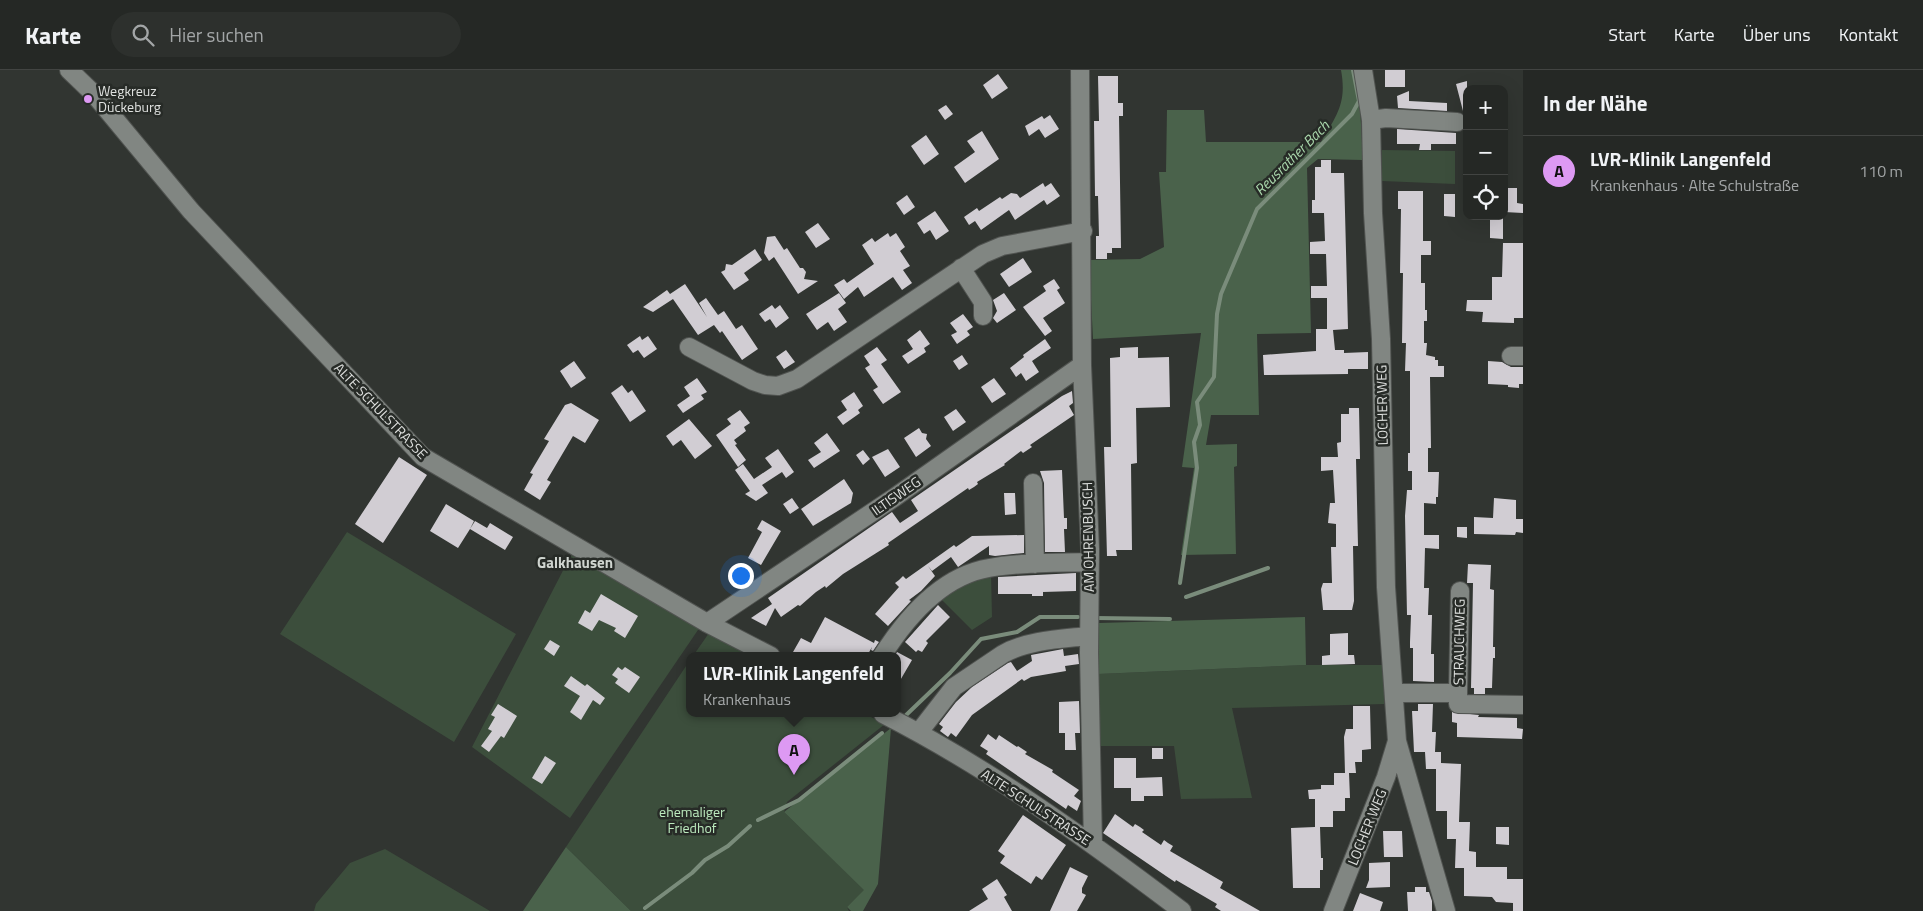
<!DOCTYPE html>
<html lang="de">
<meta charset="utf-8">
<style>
:root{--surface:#252825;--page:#2d302d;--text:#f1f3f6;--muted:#a3a6a7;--line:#424442;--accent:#dd99f3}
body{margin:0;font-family:"Titillium Web",sans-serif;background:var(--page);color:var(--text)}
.controls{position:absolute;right:15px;top:15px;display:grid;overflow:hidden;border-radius:10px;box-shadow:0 5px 20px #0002}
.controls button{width:45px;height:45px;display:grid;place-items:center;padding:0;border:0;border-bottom:1px solid var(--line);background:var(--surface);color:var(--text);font:25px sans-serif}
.you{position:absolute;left:740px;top:505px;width:18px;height:18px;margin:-12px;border:4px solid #fff;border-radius:50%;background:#1a73e8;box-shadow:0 0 0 8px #1a73e833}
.badge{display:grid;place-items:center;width:32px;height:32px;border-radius:50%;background:var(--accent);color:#111;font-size:16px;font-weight:700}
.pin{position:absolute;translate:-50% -41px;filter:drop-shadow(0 1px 2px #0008)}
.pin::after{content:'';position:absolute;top:26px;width:18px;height:15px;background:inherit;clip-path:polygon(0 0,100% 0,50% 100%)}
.popup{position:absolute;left:686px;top:582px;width:215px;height:65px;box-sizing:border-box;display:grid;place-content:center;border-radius:10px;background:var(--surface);filter:drop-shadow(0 1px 4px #0005);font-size:16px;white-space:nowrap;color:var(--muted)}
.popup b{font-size:19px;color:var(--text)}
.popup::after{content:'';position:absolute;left:50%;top:100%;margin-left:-10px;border:10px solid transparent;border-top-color:var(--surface)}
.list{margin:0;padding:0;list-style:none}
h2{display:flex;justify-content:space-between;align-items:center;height:65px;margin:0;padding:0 20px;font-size:21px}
h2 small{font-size:16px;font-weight:400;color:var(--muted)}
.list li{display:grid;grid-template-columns:32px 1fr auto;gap:15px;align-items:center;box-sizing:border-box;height:70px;padding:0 20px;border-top:1px solid var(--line)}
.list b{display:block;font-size:19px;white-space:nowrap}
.list p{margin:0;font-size:16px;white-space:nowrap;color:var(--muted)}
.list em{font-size:16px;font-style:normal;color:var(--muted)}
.icon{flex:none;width:28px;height:28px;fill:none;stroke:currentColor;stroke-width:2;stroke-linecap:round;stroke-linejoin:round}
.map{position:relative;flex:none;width:1523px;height:841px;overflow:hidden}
header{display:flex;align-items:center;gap:30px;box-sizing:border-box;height:70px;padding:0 25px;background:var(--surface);border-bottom:1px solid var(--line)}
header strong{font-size:24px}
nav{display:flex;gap:28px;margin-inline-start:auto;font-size:18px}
.search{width:350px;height:45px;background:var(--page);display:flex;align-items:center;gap:12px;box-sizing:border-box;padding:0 18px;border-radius:28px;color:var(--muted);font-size:19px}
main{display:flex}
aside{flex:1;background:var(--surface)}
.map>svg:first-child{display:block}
</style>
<header>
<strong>Karte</strong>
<div class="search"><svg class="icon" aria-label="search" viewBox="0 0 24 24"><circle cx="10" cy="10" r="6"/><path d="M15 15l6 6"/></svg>Hier suchen</div>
<nav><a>Start</a><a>Karte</a><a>Über uns</a><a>Kontakt</a></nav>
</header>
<main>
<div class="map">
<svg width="1523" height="841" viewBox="0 0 1523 841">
<rect width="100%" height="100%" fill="#313531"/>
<!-- green -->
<path fill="#3c4e3c" d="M1382,80L1455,81V114L1382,111Z
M347,462L516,564L454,672L280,564Z
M571,485L700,557L570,748L472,677Z
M991,503L992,547L972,560L940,528L950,521Z
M709,563L753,586H693Z
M690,590V644H865L885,654L787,732L784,742L865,820L847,837L849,841H631L566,777Z
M1306,595H1384V634L1232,638L1252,728L1181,729L1174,676H1099L1098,604Z
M385,779L490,841H314L316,834L350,793Z"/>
<!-- forest -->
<path fill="#4a624b" d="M1341,0H1354L1360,36L1363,90L1318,89L1307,98L1311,263L1257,264L1259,345H1211L1206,375L1237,374V396L1234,397L1236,484L1181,485L1194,398L1182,397L1201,263L1093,269L1089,190L1140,189L1164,177L1159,102H1166L1167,40H1204L1206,72H1321C1337,45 1347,33 1341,0Z
M1305,547L1306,595L1098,604L1099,553Z
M891,658L878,814L863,841H851L847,837L864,820L784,742Z
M566,777L631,841H523Z"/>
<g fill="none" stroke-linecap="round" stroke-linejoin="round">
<!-- stream -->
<path stroke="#7a8c7b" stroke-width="4" d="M1180,513L1197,398L1194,372L1200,355L1197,332L1214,307L1217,244L1221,224L1257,139L1352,44L1359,31L1353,0
M1186,527L1268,498
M1095,548L1170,549
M903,648L950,603L981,569L1017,562L1040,547H1078
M758,750L799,730L882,663
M645,838L692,803L705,790L728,776L750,756"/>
</g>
<!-- building -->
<path fill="#d1cdd3" d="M1385,0H1405V17H1385Z
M998,4L1008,18L992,29L983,15Z
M1098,6H1118V33H1123V46H1119L1121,178H1112V183H1107V189H1096V166H1099L1098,126H1095L1094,51H1099Z
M1467,11V40L1463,41L1456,14Z
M1409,21V31L1447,33V41L1398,38L1397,26Z
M946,35L953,44L945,50L938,40Z
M1050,45L1059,59L1045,68L1039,59L1029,66L1025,56L1042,46L1044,49Z
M1397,59L1456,63V74H1431V80H1419L1420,74H1397Z
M982,61L999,89L965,113L954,97L975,82L967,71Z
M926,65L939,84L924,95L911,76Z
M1321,90H1331V103H1344L1348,259L1333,260L1335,280H1344V283L1368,282V299H1348V304L1264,305L1263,285L1316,281V259H1327V228H1311V216H1327L1326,184H1310V172L1325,171L1324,143H1312V130H1315V97H1321Z
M1043,113L1045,117L1051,113L1060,126L1047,135L1044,130L1015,150L1009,140L981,160L975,151L969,155L964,147L977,138L979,141L1000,127L1002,129L1011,123L1017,124L1020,128Z
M1504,118H1517V133L1523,134V143L1504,142Z
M1398,121H1423V171H1431V185H1421V213H1425V240H1427V251H1424V273H1427L1426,285L1435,287V290H1438V296H1444V307H1430L1431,378H1428V402H1439L1438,427H1436V434L1424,433V465H1439V479L1425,478L1424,518H1429L1428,545H1432L1431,584H1434V612L1413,611V578H1410V572L1411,545H1407L1405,446L1407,420H1412V401H1408V383H1410V301H1405L1406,273H1402L1403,203H1400L1401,139H1398Z
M1444,124H1455V147L1444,146Z
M907,125L915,137L904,145L896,133Z
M935,141L949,161L936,170L930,160L924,164L917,153Z
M1492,146H1503V169L1490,168V148Z
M818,153L830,169L816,178L805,162Z
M888,163L890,167L896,163L905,177L900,181L910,196L903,200L912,213L902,220L893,207L864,227L858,217L844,229L834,215L844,209L847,213L874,194L862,175L872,168L875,172Z
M775,166L784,180L787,178L800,198H803L806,202L804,209L818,211L798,224L774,187L769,191L764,183L767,167Z
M1503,173H1523V248H1514V253L1482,252L1483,242L1466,241L1467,230H1492V207H1502Z
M755,179L762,190L744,203L749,210L734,220L721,202L725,200L726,194L732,195Z
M1023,188L1032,202L1009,217L1000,204Z
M1054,209L1060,218L1057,220L1065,233L1043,248L1052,261L1045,266L1023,237L1046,221L1043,216Z
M685,214L707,247L699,233L706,228L718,245L724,241L736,259L742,255L758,279L742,290L722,261L720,263L714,255L698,265L673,229L653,242L643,237L667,220L673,228L670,224Z
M839,223L846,233L838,239L847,252L834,261L828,252L817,260L806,244Z
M1004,223L1016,240L997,253L993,248L997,241L993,230Z
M772,235L775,239L780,235L789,248L776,258L770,249L765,252L759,244Z
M963,244L973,257L967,261L970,265L957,274L951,265L957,262L950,253Z
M920,260L930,274L924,278L926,282L908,294L902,286L913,279L907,270Z
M640,266L642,270L648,266L657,279L644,288L638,280L633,283L627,275Z
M1045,269L1051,278L1032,291L1039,302L1026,311L1021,303L1016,307L1010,298L1024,287L1023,285Z
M877,277L887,290L881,294L901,322L883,334L873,320L878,317L865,298L870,295L864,286Z
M1138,277V288L1169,287L1170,337L1136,338L1137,393L1131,394L1132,480H1116L1117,486H1107L1104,377H1111L1110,288L1120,287V278Z
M786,280L795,292L784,299L776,287Z
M962,285L968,294L959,300L953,291Z
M574,291L586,308L571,318L560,301Z
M1488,291L1502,292L1511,297H1523V314H1519V318L1508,317V315L1488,314Z
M697,308L707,322L701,325L704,329L683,343L677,335L690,326L684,317Z
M994,308L1006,324L992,333L981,317Z
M622,315L628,323L632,320L646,341L630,352L611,323Z
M1072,321L1073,333L1069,336L1074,345L1030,375L1032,377L1023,383L1021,381L1004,394L1005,395L977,412L978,414L974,417L969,420L968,418L888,473L889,475L843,504L826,518L825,516L816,522L800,536L798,535L781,547L775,538L766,556L751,548L772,534L768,528L892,442L900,453L918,441L911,430L1062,326Z
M854,322L863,336L858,340L860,343L843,355L837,347L847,340L841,331Z
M571,333L599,350L585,373L573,366L547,410L551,412L540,430L524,420L533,404L530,403L549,371L544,369L565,335Z
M1349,338H1359L1360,389H1356L1358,476H1353L1354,531L1352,540H1323L1321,519L1323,513H1332L1331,477H1336V454L1328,453L1330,433H1335L1333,400L1321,401V387H1338L1337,373L1341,372V344H1349Z
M956,339L966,352L953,361L944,347Z
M740,340L750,353L744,357L746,361L734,370L737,374L735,375L746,390L738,397L716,365L731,354L727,349Z
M689,349L712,376L695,389L681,370L673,376L666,366Z
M919,358L922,363L927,364L926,369L931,376L916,387L904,368Z
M827,363L840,381L814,398L808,390L821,382L814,373Z
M778,379L794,402L786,408L782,402L762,415L768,423L756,431L745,424L750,421L735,400L743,394L754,409L772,397L765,388Z
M888,379L900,397L885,407L872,387Z
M863,380L870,389L863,395L856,385Z
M399,387L427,405L383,473L355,454Z
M1062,400L1064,448H1067V459H1064L1065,482H1045L1044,413L1040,401Z
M844,409L853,423L851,433L813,456L801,439Z
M1004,423H1015L1016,444L1005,445Z
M792,428L799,438L790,444L783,434Z
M1494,428L1516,430V449H1523V463L1516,462L1515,465L1474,464V447L1493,448Z
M446,434L474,451L470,459L475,451L487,458L490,453L513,467L505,480L470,459L458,478L430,461Z
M762,450L781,461L761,495L748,488L762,462L757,459Z
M1457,457H1467V468L1457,467Z
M1024,465V483L995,486L989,485V476L958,497L951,487L932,501L928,496L935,506L921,521L909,530L911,531L888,556L875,544L899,517L895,513L899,510L903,506L906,509L954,475L956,477L972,466Z
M1468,494L1491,495L1490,519L1494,520L1493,577H1495V588H1493L1492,618H1485V624H1474V618H1471L1473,513H1467Z
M1076,503V521L1043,522V526H1032V524H998V507Z
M601,524L638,546L625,568L614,561L616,558L599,550L592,561L578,553L585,540L590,543Z
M938,535L950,547L926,571L928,573L922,582L918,580L916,582L905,572Z
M825,547L874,573L875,570L879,572L873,581L871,580L872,577L867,586H801L793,582L801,568L811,573Z
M1348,563V585H1354L1355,594L1322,595V586L1330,585V564Z
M550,570L560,576L554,586L544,579Z
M1063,579L1064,586L1078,584L1079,594L1065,596L1066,601L1031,607L1024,611L1022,609L972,645L956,667L951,663L948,667L940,661L943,657L939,654L956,632L972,617L1008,593L1011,592L1017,601L1032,591L1031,585Z
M897,582L912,590L898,614V586H895Z
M618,597L622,600L625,597L640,607L629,623L615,613L618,609L612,605Z
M571,606L585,616L587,614L605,628L600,635L593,630L581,650L570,642L580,626L564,616Z
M1079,631L1080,663H1075L1076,680H1065V663H1059V632Z
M498,634L517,646L504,668L501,666L489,682L481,676L492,661L488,659L495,647L491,645Z
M1418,634H1433L1432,662H1436L1435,682H1441V693L1461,694L1459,752H1470L1469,781L1476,782V797H1507V809H1523V841H1513V833L1496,832L1492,827L1464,826V798H1455L1456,769H1447V741H1436V699H1426L1425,682H1414L1412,641H1418Z
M1353,636H1370L1371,679L1362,680V692H1355L1356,703H1345L1344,667L1346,659H1353Z
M1452,642L1479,645L1478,647L1517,648V658L1523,659L1522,669L1457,667V653L1452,652Z
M988,664L996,670L999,665L1017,677L1018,676L1027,682L1025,684L1053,700L1052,702L1079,720L1074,726L1081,731L1077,741L1068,735L1066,739L986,684L988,681L980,676Z
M1152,678H1163V689H1152Z
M545,686L556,693L542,714L532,708Z
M1114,688H1136V708L1162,707L1163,726H1144V731H1131V718H1114Z
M1334,703H1349L1350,728H1345V741H1333V757H1320L1321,788H1323V800H1320V818H1293L1291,758L1315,757V729H1309L1308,720L1321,719V715H1334Z
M1115,744L1133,757L1135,754L1140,757L1144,760L1142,762L1161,775L1164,770L1168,773L1173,776L1170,781L1223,812L1220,818L1260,841H1221L1215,837L1217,834L1176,810L1175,812L1166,806L1103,763Z
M1023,745L1066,775L1042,810L1036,806L1031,814L1000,793L1005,786L998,781Z
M1496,757H1509V775L1496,774Z
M1383,761H1402L1403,787H1384Z
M1390,792V817L1366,818L1369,810V793Z
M1070,797L1088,806L1082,818V823L1086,825L1077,841H1050Z
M997,809L1007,825L1004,827L1012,841H969L988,829L982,819Z
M1415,817H1426V822H1429L1432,831V841H1408L1407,822H1415Z
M1360,823L1383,832L1380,841H1353Z"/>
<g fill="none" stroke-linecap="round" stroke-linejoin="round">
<defs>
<path id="minor" d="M69,0L94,24L191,141L423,387L707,553L771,586
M1080,0L1082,295L1090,479L1089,583L1093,774
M1371,50L1386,48L1457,52
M961,198L983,232V246
M689,277L753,311L765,315L778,316L797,309L983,184L1002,176L1083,161
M1511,286H1523
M1033,413L1035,494
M707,553L895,427L1082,295
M882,586C906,548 942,506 989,498C1022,492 1057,493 1090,492
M1394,623H1458L1460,521
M1458,623V634L1523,635
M883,644C989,698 1087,769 1182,841
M919,662L954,617L1003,584C1028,570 1061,569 1088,566
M1397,671L1446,841
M1333,841L1386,707L1397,671L1386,517L1381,269L1373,143L1371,50L1363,0"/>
</defs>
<!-- minor casing -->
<use href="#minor" stroke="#505350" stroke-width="20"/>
<!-- minor -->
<use href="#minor" stroke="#818682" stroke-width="18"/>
</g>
<!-- markers -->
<circle fill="#dd99f3" stroke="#272b27" stroke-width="2" cx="88" cy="29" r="5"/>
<g text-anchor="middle" stroke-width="5" stroke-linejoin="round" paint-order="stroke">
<!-- poi labels -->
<g font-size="14" fill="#dfe1df" stroke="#272b27" text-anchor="start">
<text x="98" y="26">Wegkreuz<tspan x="98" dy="16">Dückeburg</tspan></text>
</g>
<!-- street labels -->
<g font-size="14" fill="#dfe1df" stroke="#272b27">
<text transform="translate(1382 335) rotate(-91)" y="5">LOCHER WEG</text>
<text transform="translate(381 341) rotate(46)" y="5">ALTE SCHULSTRASSE</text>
<text transform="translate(896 426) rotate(-35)" y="5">ILTISWEG</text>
<text transform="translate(1088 467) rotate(-91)" y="5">AM OHRENBUSCH</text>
<text transform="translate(1459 572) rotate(-89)" y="5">STRAUCHWEG</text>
<text transform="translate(1036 737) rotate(33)" y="5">ALTE SCHULSTRASSE</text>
<text transform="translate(1367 757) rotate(-68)" y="5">LOCHER WEG</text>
</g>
<!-- park labels -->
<g font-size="14" fill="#bceabe" stroke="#272b27">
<text x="692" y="747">ehemaliger<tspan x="692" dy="16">Friedhof</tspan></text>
</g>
<!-- water labels -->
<g font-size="15" font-style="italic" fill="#aad7ac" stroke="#272b27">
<text transform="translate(1292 88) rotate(-45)" y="5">Reusrather Bach</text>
</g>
<!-- neighbourhood labels -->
<g font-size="15" font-weight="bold" fill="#d0d5d0" stroke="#272b27">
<text x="575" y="498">Galkhausen</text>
</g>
</g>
</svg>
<div class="controls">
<button>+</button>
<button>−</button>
<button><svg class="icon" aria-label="locate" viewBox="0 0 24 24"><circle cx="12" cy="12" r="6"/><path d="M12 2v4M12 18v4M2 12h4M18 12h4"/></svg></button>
</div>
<div class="you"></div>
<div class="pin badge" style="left:794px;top:705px">A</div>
<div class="popup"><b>LVR-Klinik Langenfeld</b>Krankenhaus</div>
</div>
<aside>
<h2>In der Nähe<small></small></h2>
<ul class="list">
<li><span class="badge">A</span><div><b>LVR-Klinik Langenfeld</b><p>Krankenhaus · Alte Schulstraße</p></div><em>110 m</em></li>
</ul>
</aside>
</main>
